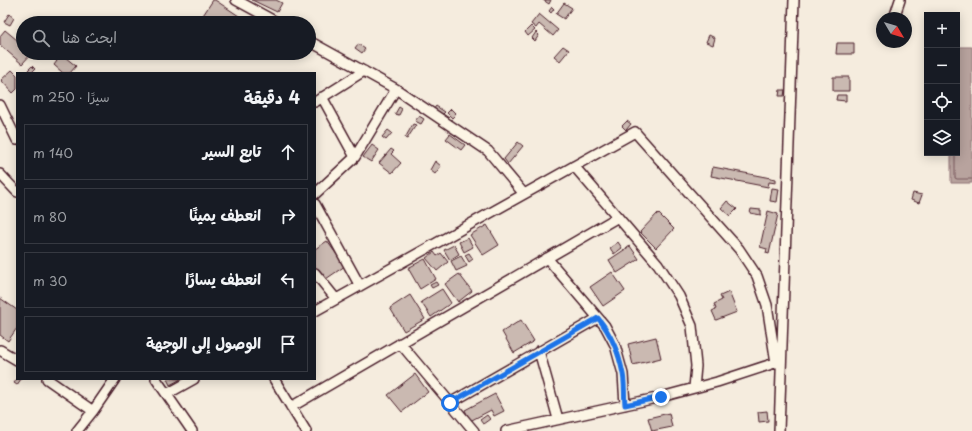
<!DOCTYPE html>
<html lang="ar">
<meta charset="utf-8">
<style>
:root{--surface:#171b24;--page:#20242c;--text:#f1f3f6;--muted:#9ea1a6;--line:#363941}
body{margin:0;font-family:"Playpen Sans","Playpen Sans Arabic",sans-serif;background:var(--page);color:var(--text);direction:rtl}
.controls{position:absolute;right:12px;top:12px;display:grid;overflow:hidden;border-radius:0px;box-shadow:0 2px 10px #0003}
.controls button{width:36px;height:36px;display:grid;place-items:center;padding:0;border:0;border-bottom:1px solid var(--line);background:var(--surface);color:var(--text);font:20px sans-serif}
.compass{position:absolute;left:876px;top:12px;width:36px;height:36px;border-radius:50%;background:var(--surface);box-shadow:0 2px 10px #0003;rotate:128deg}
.stop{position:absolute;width:12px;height:12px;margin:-9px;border:3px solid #1a73e8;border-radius:50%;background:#fff}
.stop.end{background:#1a73e8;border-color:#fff;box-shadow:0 1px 4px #0008}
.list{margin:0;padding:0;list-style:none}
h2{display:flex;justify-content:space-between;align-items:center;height:52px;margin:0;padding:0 16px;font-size:17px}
h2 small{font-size:13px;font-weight:400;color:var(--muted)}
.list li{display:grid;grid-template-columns:26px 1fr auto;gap:12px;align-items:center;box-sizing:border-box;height:56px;margin:0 8px 8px;padding:0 8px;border:1px solid var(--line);border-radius:0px}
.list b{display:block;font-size:15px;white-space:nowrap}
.list em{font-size:13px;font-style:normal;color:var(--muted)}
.icon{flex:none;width:22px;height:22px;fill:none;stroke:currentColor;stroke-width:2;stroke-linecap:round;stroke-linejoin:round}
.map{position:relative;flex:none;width:972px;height:431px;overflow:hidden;direction:ltr}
.search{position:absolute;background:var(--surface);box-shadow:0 2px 10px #0003;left:16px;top:16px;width:300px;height:44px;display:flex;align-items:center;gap:10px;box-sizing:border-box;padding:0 14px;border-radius:22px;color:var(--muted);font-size:15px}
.panel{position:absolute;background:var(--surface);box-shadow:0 2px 10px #0003;left:16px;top:72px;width:300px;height:308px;border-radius:0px;direction:rtl}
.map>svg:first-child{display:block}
</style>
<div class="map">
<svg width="972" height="431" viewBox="0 0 972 431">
<rect width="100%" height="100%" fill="#f5ecde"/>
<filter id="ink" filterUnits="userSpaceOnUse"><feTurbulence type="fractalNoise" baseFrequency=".025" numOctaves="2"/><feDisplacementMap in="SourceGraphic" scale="8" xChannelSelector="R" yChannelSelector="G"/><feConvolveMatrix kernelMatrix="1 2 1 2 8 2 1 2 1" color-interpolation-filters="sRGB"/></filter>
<g filter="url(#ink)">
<!-- water -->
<path fill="#b8a39e" stroke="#8c6e70" d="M957,47H972V183H951V153H957Z"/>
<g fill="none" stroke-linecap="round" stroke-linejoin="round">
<!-- shore -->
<path stroke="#765459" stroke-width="1" d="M955,153V178L957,179H972"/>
</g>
<!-- building -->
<path fill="#cab9b1" stroke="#4a1f2b" d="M213,0H215L239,16L234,23H198Z
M252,0H276L282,3L277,12Z
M543,0H551L549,4Z
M564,3L572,8L564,19L556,14Z
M552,7L554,9L551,13L549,11Z
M9,14L14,18L10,25L4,22Z
M539,14L558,30L553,36L539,24L536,28L531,24Z
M257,19L262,23H254Z
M531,26L535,30L528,36L525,32Z
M5,30L23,45V53H32L22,64L0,45V36Z
M536,32L539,35L535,41L532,38Z
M709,35L715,38L713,45L706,42Z
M837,43H854V54H836Z
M358,44L365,49L362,53L355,48Z
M563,46L569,50L560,61L554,56Z
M48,53H60L76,66L70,73H63L54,65L57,61Z
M32,66L35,69L31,73L28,70Z
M12,70L17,75V89L13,93L1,80Z
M833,77H849V91H833Z
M780,90H785L784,96H779Z
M837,95H846V101L836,100Z
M436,106L445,112L441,116L433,110Z
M399,107L402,109L399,115L395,114Z
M451,109L456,114L452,118L447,113Z
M419,116L424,119L421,124L415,121Z
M627,121L631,124L626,130L622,126Z
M413,124L416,125L407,139L405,138Z
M388,130L392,133L386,140L382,137Z
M450,134L465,145L461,150L446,139Z
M518,142L523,146L508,164L504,159Z
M372,145L379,150L371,162L363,157Z
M391,149L394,151L391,154L401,163L392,173L379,163Z
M435,161L441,166L435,174L430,170Z
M713,167L776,179V183L769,182L768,187L711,176Z
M772,188L779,189L777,202L770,201Z
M913,193L922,195L919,203L911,200Z
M727,201L737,209L730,216L721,208Z
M751,209L761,210V215L750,213Z
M768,211L778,214L769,254L766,253L767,249L760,247Z
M658,213L674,229L656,248L640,232Z
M487,225L499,245L483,255L470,235Z
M468,238L473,247L464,252L459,242Z
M327,241L345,266L323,281L315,269V249Z
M618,242L622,248L614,254L610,248Z
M454,245L459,254L450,260L444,250Z
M630,246L639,259L617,273L609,260Z
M434,252L437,256L441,253L448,262L437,271L426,258Z
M469,253L473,259L469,262L465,255Z
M461,256L467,266L456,271L451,261Z
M425,259L436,279L420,289L408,268Z
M612,272L625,291L603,306L590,287Z
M459,274L472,291L458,302L445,284Z
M436,282L438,285L432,288L430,285Z
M442,289L451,303L431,317L421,302Z
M729,292L737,312L716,320L712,311L716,309L714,304L722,300L720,296Z
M410,295L425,319L404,331L390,308Z
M0,298L17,310V328L8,341L0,335Z
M521,320L534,341L514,353L502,332Z
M656,337L661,358L633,365L628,344Z
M415,374L428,392L402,412L388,395Z
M17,379H21L17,385L14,383Z
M167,379H181L170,385Z
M495,394L504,411L494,416L491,410L470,421L465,410Z
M767,411L768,421L759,422L758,412Z
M669,413L672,427L652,431L648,418Z
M487,415L490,419L483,424L480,420Z"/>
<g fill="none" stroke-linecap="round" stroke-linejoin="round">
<defs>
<path id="street" d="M236,0L278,23
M894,18L900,0
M309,41L396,89
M322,97L355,157
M315,102L364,71
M0,105L17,140
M574,166L658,264L679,296L692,326L696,366L694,388
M0,174L17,192
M315,194L355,157L396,89L488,151L524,194
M315,204L360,286
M547,258L605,326L615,345L623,374L625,405
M315,273L336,299
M315,311L635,132L739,249L757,276L767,305L776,363
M400,343L474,431
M0,350L17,360
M539,351L558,419
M47,379L93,411L115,379
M156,379L192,431
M274,379L306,431
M167,394L194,379
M450,403L598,318
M291,407L618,217
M77,431L93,411
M506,431L661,397L717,382L781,361
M779,431L794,0"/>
</defs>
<!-- street casing -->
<use href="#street" stroke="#4a1f2b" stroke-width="12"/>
<!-- street -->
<use href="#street" stroke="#fcf5e5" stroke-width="9"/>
</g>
</g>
<g fill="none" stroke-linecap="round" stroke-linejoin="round" filter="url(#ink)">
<!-- route -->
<path stroke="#1a73e8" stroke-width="5" d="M450,403L598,318C611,334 619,353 623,374C625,384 624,394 625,405L661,397"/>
</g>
</svg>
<div class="controls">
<button>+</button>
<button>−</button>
<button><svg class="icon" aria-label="locate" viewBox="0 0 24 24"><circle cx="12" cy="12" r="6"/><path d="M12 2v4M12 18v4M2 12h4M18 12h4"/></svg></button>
<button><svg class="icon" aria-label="layers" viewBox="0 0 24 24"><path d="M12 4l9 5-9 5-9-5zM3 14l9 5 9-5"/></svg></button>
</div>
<svg class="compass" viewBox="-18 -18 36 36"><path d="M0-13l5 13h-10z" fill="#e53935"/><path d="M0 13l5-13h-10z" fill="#9ea1a6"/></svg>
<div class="stop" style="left:450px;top:403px"></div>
<div class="stop end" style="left:661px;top:397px"></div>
<div class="search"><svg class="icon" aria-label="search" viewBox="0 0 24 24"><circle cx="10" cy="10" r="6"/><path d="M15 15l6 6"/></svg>ابحث هنا</div>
<section class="panel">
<h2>4 دقيقة<small>سيرًا · 250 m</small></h2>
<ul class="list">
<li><svg class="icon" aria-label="ahead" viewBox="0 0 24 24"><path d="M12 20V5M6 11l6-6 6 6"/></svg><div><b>تابع السير</b></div><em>140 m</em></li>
<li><svg class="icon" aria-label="right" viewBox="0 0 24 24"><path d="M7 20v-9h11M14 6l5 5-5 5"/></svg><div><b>انعطف يمينًا</b></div><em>80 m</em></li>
<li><svg class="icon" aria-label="left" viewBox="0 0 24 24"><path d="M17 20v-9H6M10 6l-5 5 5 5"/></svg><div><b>انعطف يسارًا</b></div><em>30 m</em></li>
<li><svg class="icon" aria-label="arrive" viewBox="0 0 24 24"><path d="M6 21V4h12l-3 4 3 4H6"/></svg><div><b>الوصول إلى الوجهة</b></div></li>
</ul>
</section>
</div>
